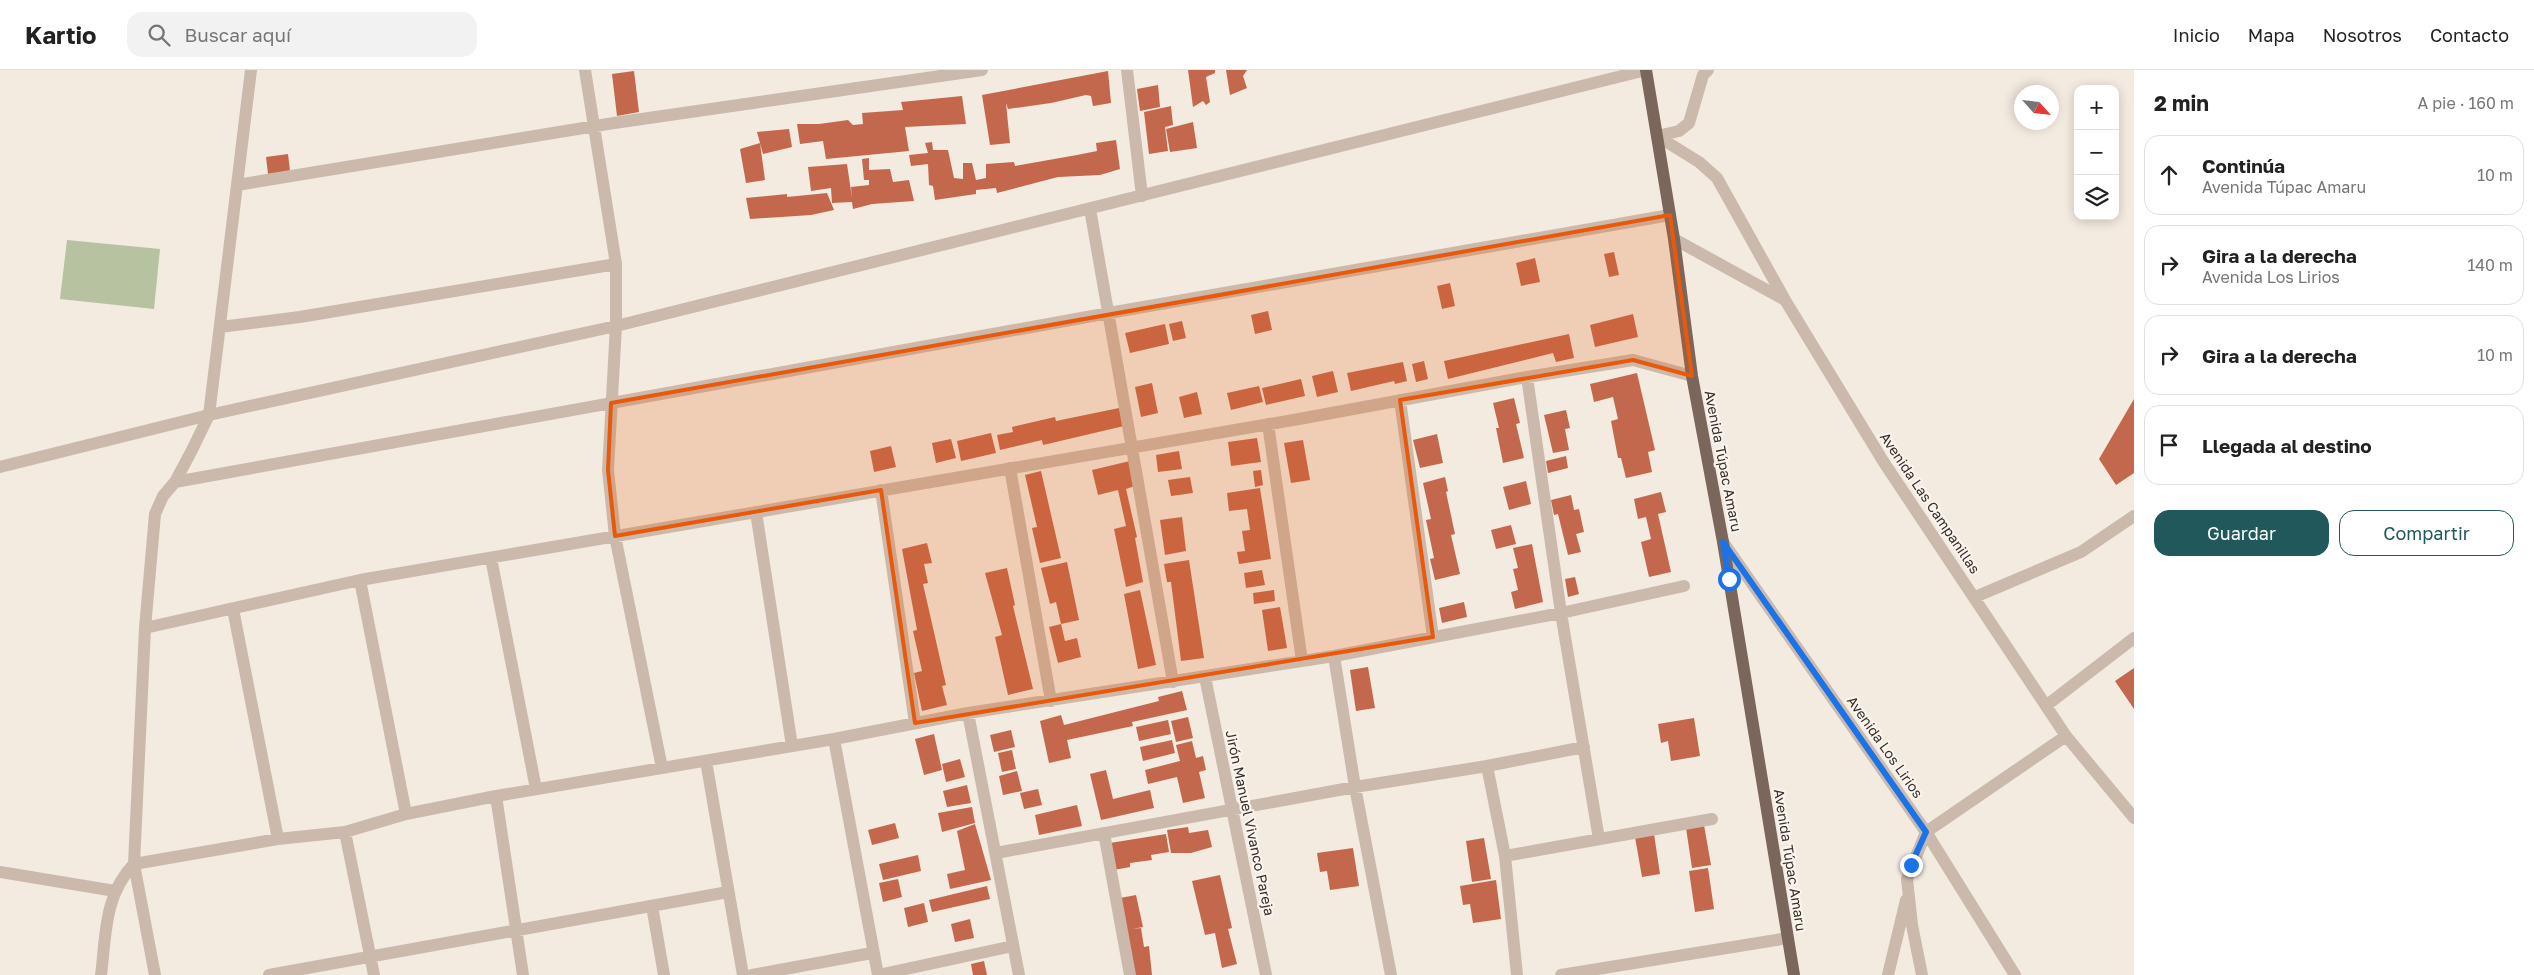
<!DOCTYPE html>
<html lang="es">
<meta charset="utf-8">
<style>
:root{--surface:#fff;--page:#f2f2f2;--text:#222;--muted:#767676;--line:#e0e0e0;--accent:#20585b}
body{margin:0;font-family:"Golos Text",sans-serif;background:var(--page);color:var(--text)}
.controls{position:absolute;right:15px;top:15px;display:grid;overflow:hidden;border-radius:10px;box-shadow:0 2px 12px #0003}
.controls button{width:45px;height:45px;display:grid;place-items:center;padding:0;border:0;border-bottom:1px solid var(--line);background:var(--surface);color:var(--text);font:25px sans-serif}
.compass{position:absolute;left:2014px;top:15px;width:45px;height:45px;border-radius:50%;background:var(--surface);box-shadow:0 2px 12px #0003;rotate:117deg}
.stop{position:absolute;width:15px;height:15px;margin:-11px;border:4px solid #1a73e8;border-radius:50%;background:#fff}
.stop.end{background:#1a73e8;border-color:#fff;box-shadow:0 1px 5px #0008}
.list{margin:0;padding:0;list-style:none}
h2{display:flex;justify-content:space-between;align-items:center;height:65px;margin:0;padding:0 20px;font-size:21px}
h2 small{font-size:16px;font-weight:400;color:var(--muted)}
.list li{display:grid;grid-template-columns:32px 1fr auto;gap:15px;align-items:center;box-sizing:border-box;height:80px;margin:0 10px 10px;padding:0 10px;border:1px solid var(--line);border-radius:15px}
.list b{display:block;font-size:19px;white-space:nowrap}
.list p{margin:0;font-size:16px;white-space:nowrap;color:var(--muted)}
.list em{font-size:16px;font-style:normal;color:var(--muted)}
.actions{display:flex;gap:10px;padding:15px 20px}
.actions a{flex:1;padding:11px 0;border:1px solid var(--accent);border-radius:15px;text-align:center;font-size:18px;color:var(--accent)}
.actions .main{background:var(--accent);color:#fff}
.icon{flex:none;width:28px;height:28px;fill:none;stroke:currentColor;stroke-width:2;stroke-linecap:round;stroke-linejoin:round}
.map{position:relative;flex:none;width:2134px;height:905px;overflow:hidden}
header{display:flex;align-items:center;gap:30px;box-sizing:border-box;height:70px;padding:0 25px;background:var(--surface);border-bottom:1px solid var(--line)}
header strong{font-size:24px}
nav{display:flex;gap:28px;margin-inline-start:auto;font-size:18px}
.search{width:350px;height:45px;background:var(--page);display:flex;align-items:center;gap:12px;box-sizing:border-box;padding:0 18px;border-radius:15px;color:var(--muted);font-size:19px}
main{display:flex}
aside{flex:1;background:var(--surface)}
.map>svg:first-child{display:block}
</style>
<header>
<strong>Kartio</strong>
<div class="search"><svg class="icon" aria-label="search" viewBox="0 0 24 24"><circle cx="10" cy="10" r="6"/><path d="M15 15l6 6"/></svg>Buscar aquí</div>
<nav><a>Inicio</a><a>Mapa</a><a>Nosotros</a><a>Contacto</a></nav>
</header>
<main>
<div class="map">
<svg width="2134" height="905" viewBox="0 0 2134 905">
<rect width="100%" height="100%" fill="#f3eae0"/>
<!-- green -->
<path fill="#b7c2a0" d="M67,170L160,179L154,239L60,229Z"/>
<!-- building -->
<path fill="#c4684d" d="M1188,0H1215V3L1206,7L1210,32L1206,35L1203,31L1193,37Z
M1226,0H1247L1243,6L1247,18L1230,25Z
M634,1L639,42L617,46L612,4Z
M1108,1L1111,33L1093,36L1091,26L1086,25L1051,33L1008,39L1006,33L1010,73L990,75L982,25Z
M1158,15L1160,37L1140,41L1137,19Z
M962,26L966,54L905,57L909,81L826,89L823,71L800,74L797,54H819L848,50L853,55L863,54L862,43L903,40L901,32Z
M1171,36L1173,55L1165,57L1168,81L1149,84L1144,42Z
M1193,52L1197,78L1170,82L1166,59Z
M789,59L792,77L763,84L757,62Z
M1116,70L1120,99L1100,105L1058,107L997,123L996,118L976,120V124L935,130L933,116L929,115L928,94L911,96L909,85L928,83L925,73L932,72L933,80H948L954,108L963,109V93H972L976,110L986,108V94L1014,92L1015,96L1077,85L1097,81L1096,73Z
M760,73L765,110L746,113L740,79Z
M288,84L290,101L268,104L266,87Z
M869,88V100L890,99L893,112L909,110L914,131L872,134L853,139L852,132L832,133L831,118L811,121L808,97L847,94L852,128L851,117L869,115V110H864L862,89Z
M827,123L834,140L811,145L750,149L746,128L787,124V127Z
M1614,182L1619,205L1609,207L1604,184Z
M1535,188L1540,212L1521,216L1516,193Z
M1450,213L1455,236L1442,239L1437,216Z
M1268,241L1272,260L1255,264L1251,245Z
M1633,244L1638,267L1595,277L1590,255Z
M1182,251L1186,268L1173,271L1169,254Z
M1165,254L1169,274L1130,283L1125,263Z
M1569,264L1574,288L1556,292L1553,283L1448,309L1444,291Z
M1424,291L1428,309L1416,312L1412,294Z
M1403,292L1407,311L1395,314L1394,311L1351,321L1347,303Z
M1333,301L1338,322L1317,327L1312,306Z
M1637,303L1655,380L1648,382L1652,402L1626,408L1621,388H1618L1611,351L1618,349L1613,327L1594,332L1590,314Z
M1301,309L1305,326L1266,335L1262,318Z
M1152,313L1158,343L1141,347L1135,317Z
M1259,316L1263,332L1231,340L1227,323Z
M1197,322L1202,344L1184,348L1179,327Z
M1514,328L1520,353L1516,354L1524,388L1503,393L1496,358H1499L1493,333Z
M2134,329V403L2116,415L2099,389Z
M1119,338L1124,356L1043,375L1042,370L1000,380L997,365L1013,362L1012,357L1055,347L1056,351Z
M1566,340L1570,358L1565,359L1569,380L1553,383L1544,345Z
M991,363L996,383L961,391L957,371Z
M1437,364L1443,393L1420,398L1413,370Z
M1257,368L1261,392L1231,396L1228,372Z
M951,369L956,388L936,393L932,373Z
M1303,370L1310,410L1291,413L1284,373Z
M891,376L896,397L874,402L870,381Z
M1179,381L1182,399L1158,402L1156,385Z
M1566,386L1568,398L1548,403L1546,391Z
M1130,391L1135,416L1126,419L1137,467L1135,468L1143,512L1126,517L1114,459L1126,456L1118,420L1098,425L1092,400Z
M1261,400L1263,415L1255,417L1253,401Z
M1041,401L1061,488L1040,493L1032,458L1037,457L1025,405Z
M1190,407L1193,423L1171,426L1168,410Z
M1445,407L1448,421L1446,422L1455,464L1451,465L1460,504L1435,510L1430,489L1434,488L1426,450L1431,449L1423,413Z
M1526,411L1531,434L1509,440L1503,417Z
M1260,418L1271,489L1239,494L1237,482L1245,481L1242,461L1250,460L1247,439L1229,441L1227,423Z
M1661,422L1666,442L1658,444L1671,502L1649,507L1641,472L1651,469L1646,447L1638,449L1634,429Z
M1571,425L1574,440L1579,439L1584,462L1576,464L1581,482L1568,485L1558,444L1554,445L1551,430Z
M1182,447L1186,481L1165,485L1160,450Z
M1511,455L1516,474L1496,479L1491,460Z
M927,473L932,493L924,494L928,513L923,514L946,615L942,616L947,635L922,641L914,603L922,601L913,561L917,560L902,479Z
M1532,474L1543,532L1515,539L1511,522L1518,520L1513,499L1518,498L1513,478Z
M1189,490L1204,588L1181,591L1171,512H1167L1164,494Z
M1067,492L1079,550L1061,554L1056,532L1050,534L1041,498Z
M1007,498L1015,535L1013,536L1033,619L1008,625L995,567L1002,565L985,503Z
M1262,500L1265,515L1246,518L1244,503Z
M1575,507L1579,524L1568,527L1565,509Z
M1140,520L1156,595L1138,599L1124,524Z
M1274,520L1275,531L1254,534L1253,523Z
M1464,532L1467,547L1442,553L1439,538Z
M1280,537L1287,578L1268,581L1262,540Z
M1061,554L1065,571L1077,568L1081,587L1058,593L1049,557Z
M1368,597L1375,638L1356,641L1350,600Z
M2134,598V639L2115,611Z
M1182,621L1187,640L1132,652L1133,656L1067,670L1071,688L1049,693L1040,651L1061,645L1064,655L1159,631L1158,627Z
M1188,647L1193,668L1176,672L1171,651Z
M1694,648L1700,686L1671,691L1668,671L1661,673L1658,654Z
M1168,650L1171,664L1139,671L1136,657Z
M1011,660L1015,677L994,682L990,665Z
M934,664L942,700L924,705L915,669Z
M1172,670L1175,683L1143,691L1140,677Z
M1192,671L1196,688L1203,686L1206,700L1199,702L1205,728L1183,733L1177,707L1148,714L1145,700L1180,691L1176,675Z
M1012,680L1016,699L1002,702L998,683Z
M960,689L965,707L946,712L942,694Z
M1106,700L1113,729L1150,720L1154,738L1101,750L1090,704Z
M1017,701L1022,721L1003,725L999,706Z
M967,715L971,733L947,737L943,721Z
M1038,719L1042,735L1024,739L1020,723Z
M1077,735L1082,756L1039,765L1035,745Z
M972,737L975,753L942,762L938,743Z
M895,753L899,768L872,775L868,760Z
M975,754L991,810L950,819L947,804L965,800L957,761Z
M1704,755L1711,795L1692,798L1686,758Z
M1188,757L1189,763L1208,760L1212,777L1191,783H1171L1167,760Z
M1166,764L1169,782L1151,785L1152,790L1130,793V797L1114,800L1110,773Z
M1654,764L1660,804L1642,807L1635,767Z
M1484,768L1491,809L1472,812L1466,771Z
M1353,778L1359,816L1330,820L1327,801L1320,802L1317,783Z
M918,785L921,801L883,810L879,794Z
M1708,798L1714,839L1695,842L1689,801Z
M1220,805L1232,858L1228,859L1237,894L1222,898L1215,863L1205,865L1192,811Z
M898,809L902,827L883,832L879,813Z
M1496,810L1501,849L1473,853L1470,834L1463,835L1460,816Z
M987,816L990,829L932,842L929,830Z
M1136,825L1143,857L1132,859L1141,858L1144,877L1149,876L1152,905H1134L1120,828Z
M924,833L928,852L908,857L904,838Z
M970,849L974,868L955,872L951,854Z
M984,891L987,905H973L971,894Z"/>
<g fill="none" stroke-linecap="round" stroke-linejoin="round">
<!-- minor -->
<path stroke="#cbbaac" stroke-width="12" d="M585,0L616,194V256L608,400L615,466L662,698
M1127,0L1142,126
M1657,66L1699,92L1717,108L1785,230L1883,391L2066,666L2134,748
M1657,66L1679,61L1689,53L1703,5L1708,0
M237,115L614,53L982,0
M1090,139L1173,612
M1674,169L1785,230
M220,257L300,247L616,194
M1527,307L1561,543L1599,769
M1400,330L1433,567
M1268,354L1302,591
M0,397L209,345L616,256L1646,0
M1010,398L1051,631
M175,412L1109,243L1670,145
M881,420L915,653
M756,442L792,676
M1723,472L1926,762L2015,905
M491,488L536,719
M360,510L406,744
M1975,527L2081,482L2134,446
M233,539L278,769
M145,558L360,510L1299,349L1527,307L1633,290L1692,306
M1334,586L1355,717L1391,905
M1205,607L1266,905
M2047,635L2134,568
M968,643L1019,905
M834,669L878,905
M706,691L743,905
M1487,696L1505,786L1517,905
M496,726L523,905
M345,762L374,905
M1104,763L1130,905
M996,783L1355,717L1487,696L1584,677
M1505,786L1712,749
M0,802L115,821
M652,836L664,905
M101,905C106,865 104,825 134,794L278,769L345,762L406,744L496,726L834,669L968,643L1334,586L1561,543L1684,516
M155,905L134,794L145,558L155,444L163,426L175,412L192,380L209,345L251,0
M269,905L728,822
M752,905L872,883
M878,905L1013,876
M1561,905L1788,868
M1888,905L1906,830
M1922,905L1912,855L1907,809L1926,762L2066,666"/>
<!-- major -->
<path stroke="#7b665c" stroke-width="12" d="M1646,0L1674,169L1692,306L1723,472L1794,905"/>
</g>
<g fill="none" stroke-linecap="round" stroke-linejoin="round">
<!-- route -->
<path stroke="#1a73e8" stroke-width="6" d="M1729,509L1723,472L1926,762L1911,795"/>
</g>
<!-- marked area -->
<path fill="#e8590c" fill-opacity="0.2" stroke="#e8590c" stroke-width="4" stroke-linejoin="round" d="M1670,145L1692,306L1633,290L1400,330L1433,567L915,653L881,420L615,466L608,400L611,333Z"/>
<g text-anchor="middle" stroke-width="4.5" stroke-linejoin="round" paint-order="stroke">
<!-- street labels -->
<g font-size="14" fill="#392f2b" stroke="#faf4ed">
<text transform="translate(1723 391) rotate(79)" y="5">Avenida Túpac Amaru</text>
<text transform="translate(1930 433) rotate(56)" y="5">Avenida Las Campanillas</text>
<text transform="translate(1885 677) rotate(55)" y="5">Avenida Los Lirios</text>
<text transform="translate(1250 753) rotate(78)" y="5">Jirón Manuel Vivanco Pareja</text>
<text transform="translate(1790 790) rotate(81)" y="5">Avenida Túpac Amaru</text>
</g>
</g>
</svg>
<div class="controls">
<button>+</button>
<button>−</button>
<button><svg class="icon" aria-label="layers" viewBox="0 0 24 24"><path d="M12 4l9 5-9 5-9-5zM3 14l9 5 9-5"/></svg></button>
</div>
<svg class="compass" viewBox="-18 -18 36 36"><path d="M0-13l5 13h-10z" fill="#e53935"/><path d="M0 13l5-13h-10z" fill="#767676"/></svg>
<div class="stop" style="left:1729px;top:509px"></div>
<div class="stop end" style="left:1911px;top:795px"></div>
</div>
<aside>
<h2>2 min<small>A pie · 160 m</small></h2>
<ul class="list">
<li><svg class="icon" aria-label="ahead" viewBox="0 0 24 24"><path d="M12 20V5M6 11l6-6 6 6"/></svg><div><b>Continúa</b><p>Avenida Túpac Amaru</p></div><em>10 m</em></li>
<li><svg class="icon" aria-label="right" viewBox="0 0 24 24"><path d="M7 20v-9h11M14 6l5 5-5 5"/></svg><div><b>Gira a la derecha</b><p>Avenida Los Lirios</p></div><em>140 m</em></li>
<li><svg class="icon" aria-label="right" viewBox="0 0 24 24"><path d="M7 20v-9h11M14 6l5 5-5 5"/></svg><div><b>Gira a la derecha</b></div><em>10 m</em></li>
<li><svg class="icon" aria-label="arrive" viewBox="0 0 24 24"><path d="M6 21V4h12l-3 4 3 4H6"/></svg><div><b>Llegada al destino</b></div></li>
</ul>
<div class="actions"><a class="main">Guardar</a><a>Compartir</a></div>
</aside>
</main>
